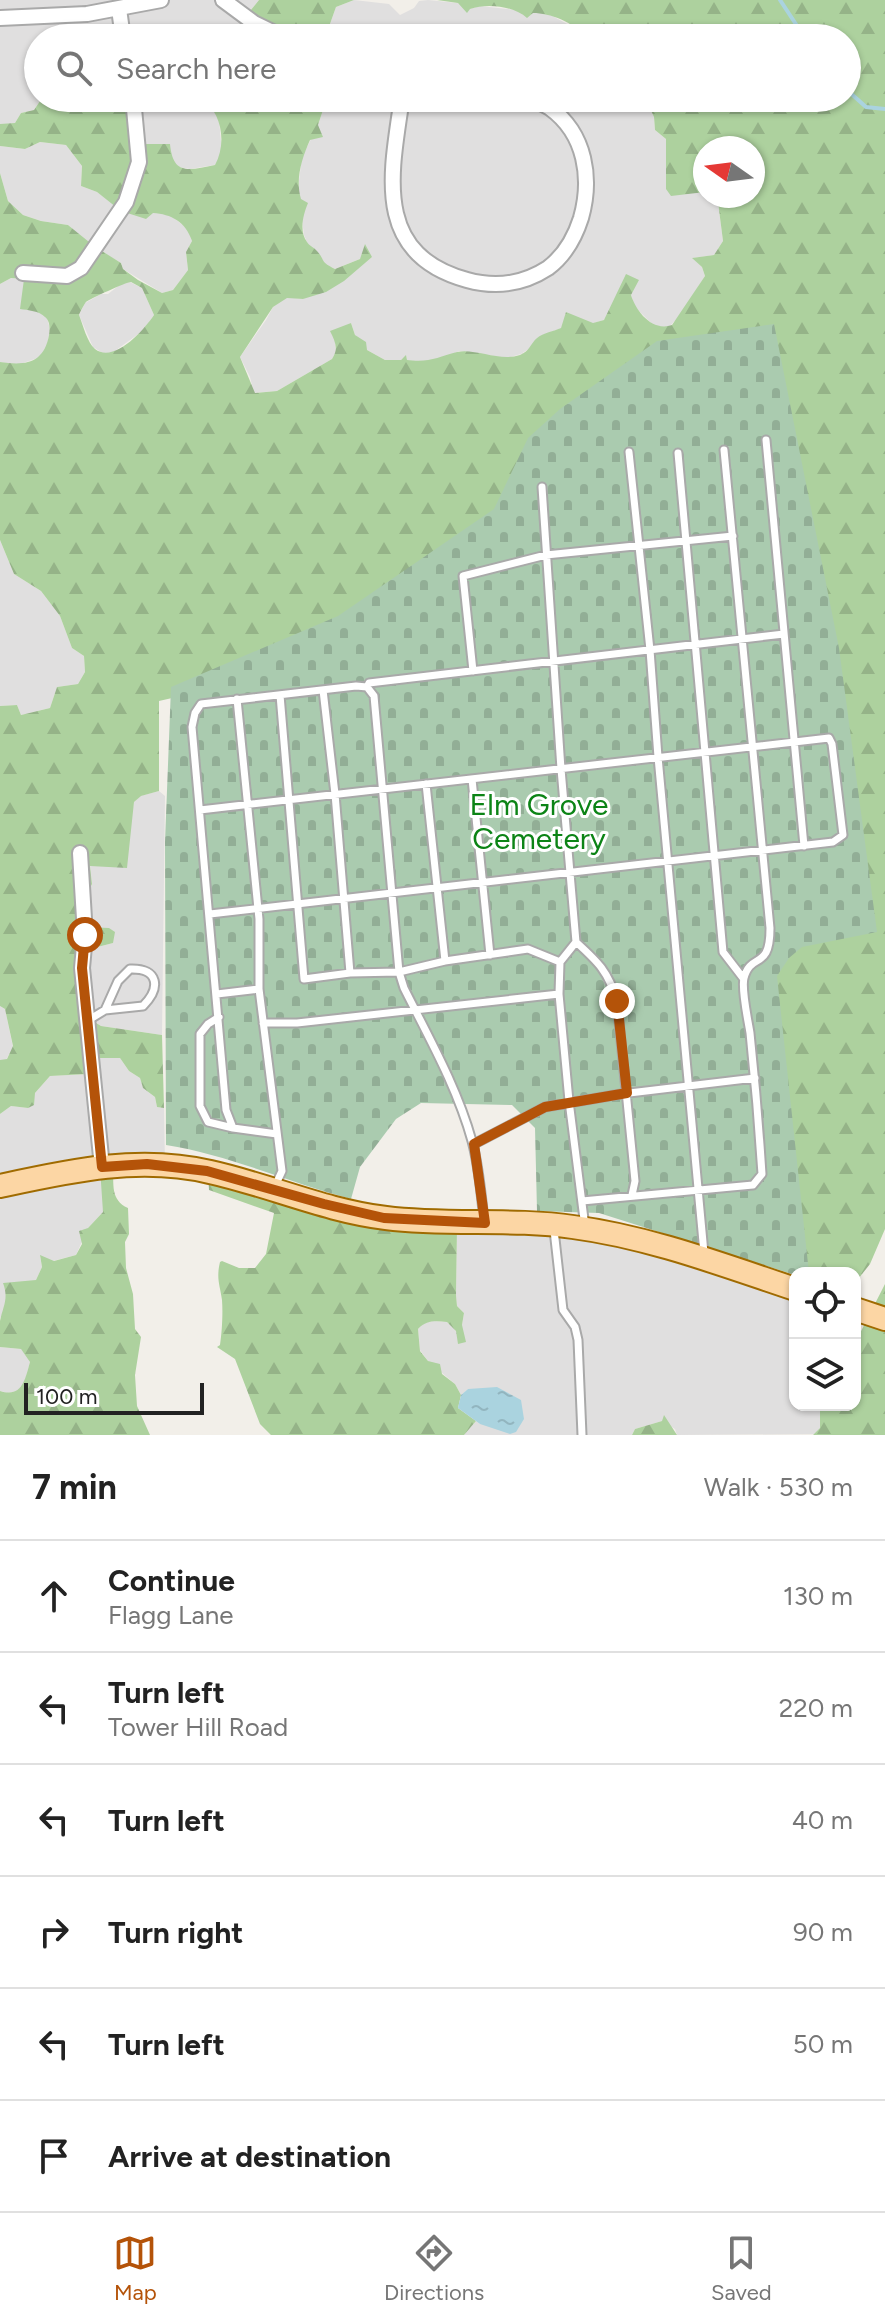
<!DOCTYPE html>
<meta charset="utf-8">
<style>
:root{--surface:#fff;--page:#f2f2f2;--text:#222;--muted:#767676;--line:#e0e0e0;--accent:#b45309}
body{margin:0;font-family:Figtree,sans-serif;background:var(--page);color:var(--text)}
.controls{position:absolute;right:24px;bottom:24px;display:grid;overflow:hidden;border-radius:16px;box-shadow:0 2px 6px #0004}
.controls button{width:72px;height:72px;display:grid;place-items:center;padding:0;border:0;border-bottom:2px solid var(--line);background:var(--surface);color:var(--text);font:40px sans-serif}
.compass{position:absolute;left:693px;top:136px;width:72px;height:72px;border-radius:50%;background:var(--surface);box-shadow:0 2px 6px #0004;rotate:284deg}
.scale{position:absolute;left:24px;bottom:20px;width:180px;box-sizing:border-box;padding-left:8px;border:4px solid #222;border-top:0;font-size:22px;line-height:28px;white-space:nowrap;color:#222;-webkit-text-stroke:6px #fff;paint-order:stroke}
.stop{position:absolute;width:24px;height:24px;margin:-18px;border:6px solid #b45309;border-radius:50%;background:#fff}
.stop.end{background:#b45309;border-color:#fff;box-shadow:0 2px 8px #0008}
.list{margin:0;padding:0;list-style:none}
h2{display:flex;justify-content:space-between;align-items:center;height:104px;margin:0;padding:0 32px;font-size:34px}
h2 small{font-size:26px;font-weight:400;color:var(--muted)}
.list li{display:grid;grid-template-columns:52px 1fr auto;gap:24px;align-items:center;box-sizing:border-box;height:112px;padding:0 32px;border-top:2px solid var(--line)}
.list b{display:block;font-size:30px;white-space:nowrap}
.list p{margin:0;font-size:26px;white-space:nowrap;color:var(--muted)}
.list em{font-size:26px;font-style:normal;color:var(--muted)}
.icon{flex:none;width:44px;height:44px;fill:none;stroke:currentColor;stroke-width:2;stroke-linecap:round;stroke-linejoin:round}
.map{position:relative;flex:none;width:885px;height:1435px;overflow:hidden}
.search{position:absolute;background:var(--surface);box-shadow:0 2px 6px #0004;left:24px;right:24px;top:24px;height:88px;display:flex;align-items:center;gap:20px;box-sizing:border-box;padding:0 28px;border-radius:44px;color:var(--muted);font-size:30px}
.sheet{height:776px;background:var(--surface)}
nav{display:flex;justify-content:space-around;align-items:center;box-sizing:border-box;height:112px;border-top:2px solid var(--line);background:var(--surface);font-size:22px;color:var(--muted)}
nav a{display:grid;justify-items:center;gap:4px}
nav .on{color:var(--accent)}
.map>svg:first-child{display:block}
</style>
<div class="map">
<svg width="885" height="1435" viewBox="0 0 885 1435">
<defs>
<pattern id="forest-firs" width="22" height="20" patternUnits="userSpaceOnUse" patternTransform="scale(2)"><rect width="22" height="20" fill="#add19e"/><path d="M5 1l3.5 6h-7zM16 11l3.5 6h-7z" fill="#95b388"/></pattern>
<pattern id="cemetery-stones" width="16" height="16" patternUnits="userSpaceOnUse" patternTransform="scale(2)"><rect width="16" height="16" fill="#aacbaf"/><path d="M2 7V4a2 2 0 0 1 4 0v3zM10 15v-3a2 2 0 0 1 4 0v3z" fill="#92ae96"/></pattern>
<pattern id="water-ripples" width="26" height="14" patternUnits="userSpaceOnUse" patternTransform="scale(2)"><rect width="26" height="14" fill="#aad3df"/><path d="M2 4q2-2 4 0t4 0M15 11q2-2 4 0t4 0" fill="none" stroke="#92b5bf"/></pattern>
</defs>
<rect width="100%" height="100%" fill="#f2efe9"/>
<!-- residential -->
<path fill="#e0dfdf" d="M0,0H259L246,16L274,38H38V98H42L34,110L21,113L15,123L7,126L0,124Z
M354,0L389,4L400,15L414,8L419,1L428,0L458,3L469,9L480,6L547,13L580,31L583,38H325L336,7Z
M132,98H201L209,104L219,119L222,153L215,165L190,169L178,167L171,160L137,145Z
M327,98H645L654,117L655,130L666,139L668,161L701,191L705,192V196H712L718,202L723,241L714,255L693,258L702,267L705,276L680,315L671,325L665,328L653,325L635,307L631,295L604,320L594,323H564L561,328L537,338L532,347L521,354L507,358L459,351L442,359L420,362L407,360L406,356L401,360H385L367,350L355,335L351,323L345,327L335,342L336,354L332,359L277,391L254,393L250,377L240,357L266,320L273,307L287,297L303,299L372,257L363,255L360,259L335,269L323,263L317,251L308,245L304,235L298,189L302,157L318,125Z
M40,142L66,145L82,166L81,186L97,192L116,206L169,214L189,230L192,241L186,252L188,270L173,290L162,293L123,269L121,263L94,247L68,225L41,221L23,215L8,201L0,173V146L25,149Z
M11,278L24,279L41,313L47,318L50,329L46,351L41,357L17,365L0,362V284Z
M130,282L142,288L154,315L144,330L112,353L104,354L93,347L79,315L85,303L101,294H108L122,283Z
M0,540L14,574L41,591L60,616L72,648L84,656L85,672L78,684L57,687L50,708L21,715L17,705L0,706Z
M159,791L165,796L162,1035L101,1026L85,1016L82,951L113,943L87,927L83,903L92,884L90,865L132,813L134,802L140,796Z
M0,1006L5,1009L13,1047L6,1060H0Z
M91,1058H120L129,1071L140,1078L143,1088L155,1097L157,1107L164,1108L165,1165L113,1167L103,1212L88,1228L76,1255L53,1261L40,1256L42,1267L36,1280L7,1294L4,1312L0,1318V1114L11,1106L28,1108L35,1093L50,1076L89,1074Z
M535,1232L601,1238L795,1300V1405H820V1428L816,1434L677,1435L675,1429L662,1421L635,1429L632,1435H464L476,1421L480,1424L468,1389L461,1395L455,1384L428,1361L420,1350L418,1329L424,1323L433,1321L447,1322L456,1331L462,1325L464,1313L457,1306L456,1295L457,1233Z
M0,1347L21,1349L28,1356L30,1362L24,1385L18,1391L7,1393L0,1391Z"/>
<!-- forest -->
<path fill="url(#forest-firs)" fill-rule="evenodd" d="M259,0H354L336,7L325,38H274L246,16Z
M437,0H885V1229L870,1264L855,1283V1273H795L794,1289V1268L517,551L299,669L159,701V791L141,796L134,802L127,868L90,866L92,884L83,903L87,927L109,928L115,932L113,943L82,951L85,1016L101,1026L162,1035L164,1108L157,1107L155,1097L143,1088L140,1078L129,1071L120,1058H91L89,1074L50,1076L35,1093L34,1105L28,1108L11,1106L0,1114V1060L7,1059L13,1046L5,1009L0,1006V706L17,705L21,715L50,708L57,687L78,684L85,672L84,656L72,648L60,616L41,591L14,574L0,540V362C26,366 44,363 49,335C50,328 50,321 45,317C39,311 28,310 20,309L24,279L11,278L0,284V173L8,201L23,215L41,221L68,225L94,246L121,263L123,269L138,280L162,293L173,290L188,270L186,252L192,241C186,222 171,214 153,213L146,219L121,211L97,192L81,186L82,166L66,145L40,142L25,149L0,146V124L15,123L21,113L34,110L42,98H132L137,144H170C173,176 189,170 215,165C227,143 222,112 201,98H327L318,125L323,137L310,140C302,158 295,179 301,199L308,203C303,215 299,231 307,242C309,246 314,247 317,251C326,261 319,261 335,269L360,259L365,244L372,257L344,281L326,292L303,299L287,298L273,307L240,357L255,393L277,391L332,359C339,349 335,341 330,331L351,323L355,335L366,342L367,350L385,360H401L406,355L407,360C429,363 438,357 457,352C475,348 500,362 520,355C530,351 530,344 537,338C543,333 554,331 561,328L566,312L593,323L604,320L626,274L639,280L631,295C636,311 652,332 672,325L705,276L702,267L692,258L714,255L723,241L718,202L712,196H753V148H705V192L671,196L666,189V139L655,130L654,117L645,98H847V38H583C576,22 549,13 533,13L527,18C514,6 487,3 470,9L467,13L458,3ZM131,282L142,288L154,315C144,330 114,364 95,349C87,342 83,325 79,315C79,314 85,303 86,302C90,299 126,282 131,282Z
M113,1167C114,1184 110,1200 128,1208L129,1234L125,1242L126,1268L133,1294L135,1329L141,1337L135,1375L137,1406L150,1435H0V1391C22,1398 25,1380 30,1362L21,1349L0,1347C0,1339 0,1329 0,1321C3,1306 9,1299 3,1283L36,1280L42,1267L40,1255L54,1261L76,1255L82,1244L79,1231L88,1228L103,1212L100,1168Z
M208,1172L457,1229L456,1295L457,1306L464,1313L462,1325L466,1342L458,1344L456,1331L447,1322C435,1321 427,1320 418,1329L420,1351L428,1361L440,1364L442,1374L455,1384L461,1395L458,1408L476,1421L464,1435H271L260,1424L235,1359L217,1347L220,1345C222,1332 223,1313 222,1300C220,1285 216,1279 220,1262L222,1261L239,1268H255L266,1254L274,1213L209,1190Z
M885,1284V1435H813L820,1428V1405H855V1343Z
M664,1415L677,1435H632L635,1429L662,1421Z"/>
<!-- cemetery -->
<path fill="url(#cemetery-stones)" d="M774,324L839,648L877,932L802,947L789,958L777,976L809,1273L795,1275L599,1213L537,1211L535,1128L512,1105L421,1103L396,1119L360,1167L351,1199C288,1182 229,1155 166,1145L165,842L171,687L338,616L494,509L528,438L560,409L657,341Z"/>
<!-- water -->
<path fill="url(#water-ripples)" d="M497,1387L521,1400L524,1419L516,1432L510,1434L480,1424L458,1408L461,1395L468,1389Z"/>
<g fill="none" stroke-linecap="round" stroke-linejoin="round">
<!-- stream -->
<path stroke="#aad3df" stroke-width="4" d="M780,0L805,38
M847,90L866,107L885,109"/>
<defs>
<path id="service" d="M766,440L804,846
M629,452L650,650L658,757L704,1253
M678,453L723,952L743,978
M542,487L561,769L576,942C598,962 608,971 617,1001L635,1181L632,1195
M473,671L463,576L546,555L733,536
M367,687L369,683L784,634
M323,690L335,794L350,973
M280,695L304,979L350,973L399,972L445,961L528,949L560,962
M237,699L259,919V989L282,1171L275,1186
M472,779L490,955
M426,784L445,961
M200,810L829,738L832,744L843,835L833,842L210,914
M576,942L560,962L559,994L569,1101L585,1227
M217,994L259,989
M219,1017L208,1024L200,1034V1106L208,1122L233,1128
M87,1021L105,1010L143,1006C161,988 159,968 130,969L118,981L105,1010
M263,1023H297L559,994
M277,1134L233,1128L226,1110L192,727L195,713L201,704L356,686L367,687L374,696L399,972L404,988C429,1038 457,1087 472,1141C479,1166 481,1194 484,1220
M474,1144L545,1107L621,1094L755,1078
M582,1201L753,1185L762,1174C759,1127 755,1080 750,1033C748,1020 741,989 744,978C751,951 770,972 770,928L724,450
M554,1230L563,1310L575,1327L578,1340L582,1435"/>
<path id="minor" d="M223,0L254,23L285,38
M119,9L123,38
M0,18L87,14L161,0
M402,98C391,173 372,254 467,280C496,288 522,285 548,268C564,256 575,237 581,218C592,179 586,134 550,108C544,104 535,101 528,98
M23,273L67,276L81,268L126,202L139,162L133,98
M80,853L85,935L82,968L102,1167"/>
<path id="primary" d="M0,1186C69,1171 139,1155 210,1172C269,1185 326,1211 386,1218C448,1226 511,1218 573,1227C649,1237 723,1265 795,1289
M855,1309L885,1319"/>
</defs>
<!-- service casing -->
<use href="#service" stroke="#a9a9a9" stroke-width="11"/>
<!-- minor casing -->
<use href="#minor" stroke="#a9a9a9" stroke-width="18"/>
<!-- primary casing -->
<use href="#primary" stroke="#a06b00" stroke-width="26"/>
<!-- service -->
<use href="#service" stroke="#fff" stroke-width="7"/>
<!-- minor -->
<use href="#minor" stroke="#fff" stroke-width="14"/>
<!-- primary -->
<use href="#primary" stroke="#fcd6a4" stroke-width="22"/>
</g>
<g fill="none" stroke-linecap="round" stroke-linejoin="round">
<!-- route -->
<path stroke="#b45309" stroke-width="10" d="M85,935L82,968L102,1167L147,1164L207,1171L324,1204L384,1218L485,1223L474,1144L545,1107L627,1093L617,1001"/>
</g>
<g text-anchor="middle" stroke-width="6" stroke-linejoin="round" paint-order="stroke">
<!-- park labels -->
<g font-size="30" fill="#0c8416" stroke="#fff">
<text x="539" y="815">Elm Grove<tspan x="539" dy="34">Cemetery</tspan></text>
</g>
</g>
</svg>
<div class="controls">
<button><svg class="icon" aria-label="locate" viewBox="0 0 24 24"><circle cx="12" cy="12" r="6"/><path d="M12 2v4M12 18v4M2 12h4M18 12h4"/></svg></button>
<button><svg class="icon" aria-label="layers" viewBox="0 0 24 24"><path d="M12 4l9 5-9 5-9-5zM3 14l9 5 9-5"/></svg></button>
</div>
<svg class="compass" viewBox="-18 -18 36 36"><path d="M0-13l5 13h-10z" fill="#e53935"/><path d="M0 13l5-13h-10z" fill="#767676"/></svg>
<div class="scale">100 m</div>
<div class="stop" style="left:85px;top:935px"></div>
<div class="stop end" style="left:617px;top:1001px"></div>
<div class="search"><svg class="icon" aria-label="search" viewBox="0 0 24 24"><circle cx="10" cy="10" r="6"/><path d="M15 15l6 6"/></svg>Search here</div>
</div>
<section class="sheet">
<h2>7 min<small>Walk · 530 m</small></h2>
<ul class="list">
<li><svg class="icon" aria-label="ahead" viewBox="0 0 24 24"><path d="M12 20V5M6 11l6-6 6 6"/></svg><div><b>Continue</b><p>Flagg Lane</p></div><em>130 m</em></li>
<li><svg class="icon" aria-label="left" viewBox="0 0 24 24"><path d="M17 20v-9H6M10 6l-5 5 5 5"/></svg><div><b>Turn left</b><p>Tower Hill Road</p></div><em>220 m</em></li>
<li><svg class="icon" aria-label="left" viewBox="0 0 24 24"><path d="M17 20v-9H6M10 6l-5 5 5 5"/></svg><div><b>Turn left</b></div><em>40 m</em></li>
<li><svg class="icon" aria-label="right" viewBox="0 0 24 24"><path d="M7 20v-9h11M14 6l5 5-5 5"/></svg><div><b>Turn right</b></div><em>90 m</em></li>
<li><svg class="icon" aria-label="left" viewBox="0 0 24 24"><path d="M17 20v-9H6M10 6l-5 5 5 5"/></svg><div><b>Turn left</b></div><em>50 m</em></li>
<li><svg class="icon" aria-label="arrive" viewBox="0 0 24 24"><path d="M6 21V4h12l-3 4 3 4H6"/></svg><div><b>Arrive at destination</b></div></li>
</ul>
</section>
<nav>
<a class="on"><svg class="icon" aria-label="map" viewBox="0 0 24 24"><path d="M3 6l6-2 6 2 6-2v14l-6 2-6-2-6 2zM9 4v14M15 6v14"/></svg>Map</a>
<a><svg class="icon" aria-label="directions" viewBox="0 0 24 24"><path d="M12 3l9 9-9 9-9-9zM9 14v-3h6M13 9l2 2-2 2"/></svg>Directions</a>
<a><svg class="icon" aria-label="saved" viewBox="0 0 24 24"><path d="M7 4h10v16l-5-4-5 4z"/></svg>Saved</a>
</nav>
